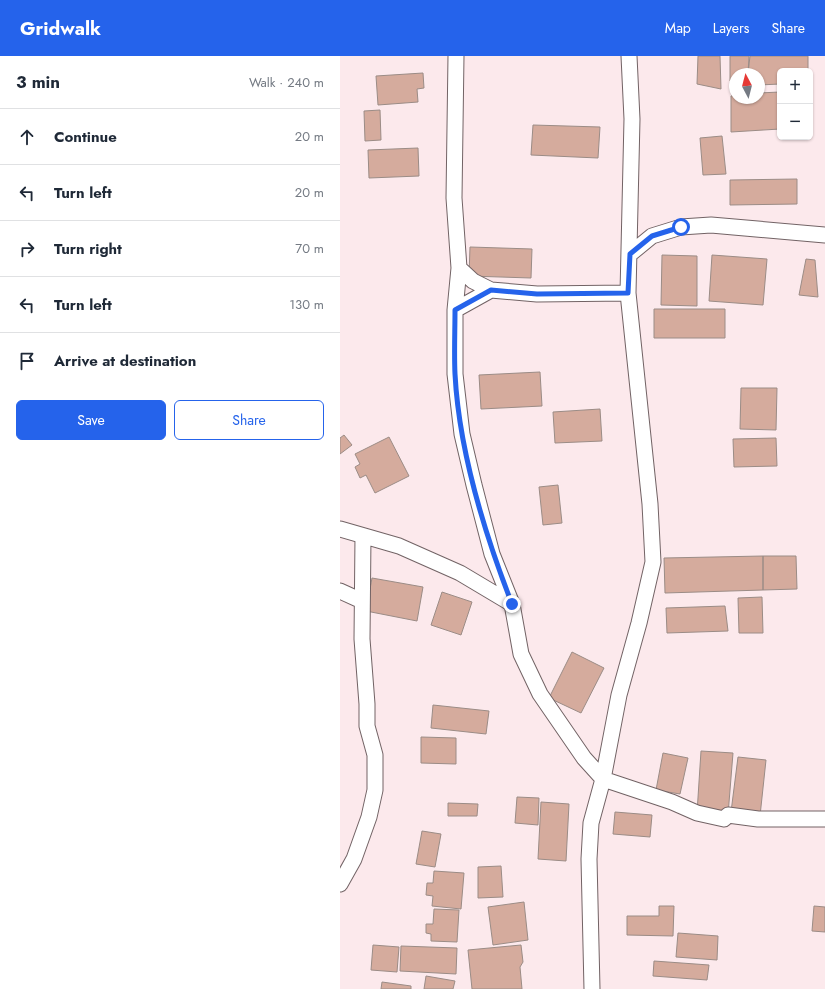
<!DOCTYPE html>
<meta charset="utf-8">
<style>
:root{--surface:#fff;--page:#f6f6f7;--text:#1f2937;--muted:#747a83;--line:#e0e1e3;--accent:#2563eb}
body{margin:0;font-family:Jost,sans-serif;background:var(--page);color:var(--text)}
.controls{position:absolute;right:12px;top:12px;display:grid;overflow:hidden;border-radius:6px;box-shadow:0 1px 3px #0004}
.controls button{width:36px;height:36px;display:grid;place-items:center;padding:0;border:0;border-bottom:1px solid var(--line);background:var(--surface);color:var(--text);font:20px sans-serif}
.compass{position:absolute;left:389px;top:12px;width:36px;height:36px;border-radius:50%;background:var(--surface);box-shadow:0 1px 3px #0004;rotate:353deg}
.stop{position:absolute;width:12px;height:12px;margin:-9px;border:3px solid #2563eb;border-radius:50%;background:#fff}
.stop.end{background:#2563eb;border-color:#fff;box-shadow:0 1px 4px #0008}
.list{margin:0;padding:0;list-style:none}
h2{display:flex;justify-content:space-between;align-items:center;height:52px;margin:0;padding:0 16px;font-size:17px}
h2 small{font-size:13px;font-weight:400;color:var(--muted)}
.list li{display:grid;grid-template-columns:26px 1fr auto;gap:12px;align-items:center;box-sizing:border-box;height:56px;padding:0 16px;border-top:1px solid var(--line)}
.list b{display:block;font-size:15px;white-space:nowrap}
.list em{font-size:13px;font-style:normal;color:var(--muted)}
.actions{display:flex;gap:8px;padding:12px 16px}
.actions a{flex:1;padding:9px 0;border:1px solid var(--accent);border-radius:6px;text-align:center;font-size:14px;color:var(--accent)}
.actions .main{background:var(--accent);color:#fff}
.icon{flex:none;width:22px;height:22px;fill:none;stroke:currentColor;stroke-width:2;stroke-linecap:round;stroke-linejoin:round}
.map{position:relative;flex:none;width:485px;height:933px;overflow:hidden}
header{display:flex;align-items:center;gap:24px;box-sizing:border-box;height:56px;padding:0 20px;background:var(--accent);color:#fff}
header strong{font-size:19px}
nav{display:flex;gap:22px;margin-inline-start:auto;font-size:14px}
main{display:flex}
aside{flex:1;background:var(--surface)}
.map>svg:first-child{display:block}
</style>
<header>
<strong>Gridwalk</strong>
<nav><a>Map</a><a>Layers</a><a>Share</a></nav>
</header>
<main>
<aside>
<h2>3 min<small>Walk · 240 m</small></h2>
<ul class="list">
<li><svg class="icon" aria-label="ahead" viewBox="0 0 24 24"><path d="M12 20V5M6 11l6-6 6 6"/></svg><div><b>Continue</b></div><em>20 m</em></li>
<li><svg class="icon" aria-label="left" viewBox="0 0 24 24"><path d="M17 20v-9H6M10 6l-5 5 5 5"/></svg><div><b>Turn left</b></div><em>20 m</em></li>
<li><svg class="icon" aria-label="right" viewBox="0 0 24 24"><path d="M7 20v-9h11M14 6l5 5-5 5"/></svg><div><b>Turn right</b></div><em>70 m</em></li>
<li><svg class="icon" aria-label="left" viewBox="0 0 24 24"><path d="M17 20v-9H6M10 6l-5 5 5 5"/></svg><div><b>Turn left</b></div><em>130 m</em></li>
<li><svg class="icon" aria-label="arrive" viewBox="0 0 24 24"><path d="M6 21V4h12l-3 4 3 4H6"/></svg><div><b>Arrive at destination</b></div></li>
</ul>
<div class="actions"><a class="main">Save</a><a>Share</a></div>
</aside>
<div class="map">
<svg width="485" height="933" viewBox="0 0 485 933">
<rect width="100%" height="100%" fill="#fce9ec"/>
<!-- building -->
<path fill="#d5ab9d" stroke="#9b8c86" d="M358,0H380L381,33L357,28Z
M390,0H409L408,18H395V24L390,25Z
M410,0H468V15H440V28L419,29V18H408Z
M83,17L84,32L77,33L78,46L38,49L36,20Z
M440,36V73L391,76V40L395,39V42H419V37Z
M40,54L41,84L25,85L24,55Z
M193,69L260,71L258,102L191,99Z
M382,80L386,118L363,119L360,82Z
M78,92L79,120L29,122L28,94Z
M457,123V148L390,149V124Z
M130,191L192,193L191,222L129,220Z
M322,199L357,200V250L321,249Z
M372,199L427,203L423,249L369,245Z
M466,203L475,204L478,241L459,239Z
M314,253H385V282H314Z
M200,316L202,350L141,353L139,319Z
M401,332H437L436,374L400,373Z
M260,353L262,385L215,387L213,356Z
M4,379L12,389L0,398V382Z
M49,381L69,420L35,437L26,419L20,422L15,411L20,408L15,398Z
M436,382L437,410L394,411L393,383Z
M218,429L222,467L203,469L199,431Z
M423,500V534L325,537L324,502Z
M423,500H456L457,533L423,534Z
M32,522L83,531L77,565L26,555Z
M102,536L132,546L121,579L91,569Z
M422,541L423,577H399L398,542Z
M385,550L388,575L327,577L326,552Z
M232,596L264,612L241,657L209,642Z
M93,649L149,655L146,678L91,672Z
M81,681L116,682V708L81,707Z
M361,695L393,697L388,759L357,757Z
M323,697L348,702L340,738L316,734Z
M398,701L426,704L420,760L391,756Z
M177,741L199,742L198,769L175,767Z
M201,746L229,748L226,805L198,803Z
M108,747L138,748L137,760H108Z
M275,756L312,759L310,781L273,778Z
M82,775L101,778L95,811L76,808Z
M161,810L163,841L138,842V811Z
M94,815L124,817L121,853L92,850L93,840L86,839L87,827H93Z
M184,846L188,884L153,889L148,851Z
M319,850H334L333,880L287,879V860H319Z
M474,850L485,851V876L472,875Z
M94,853L119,854L117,886L91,885V878L86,877V868H93Z
M338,877L378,880L377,904L336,901Z
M33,889L59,891L57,916L31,914Z
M181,889L183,906L180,911L182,933H132L128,894Z
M61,890L117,892L116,918L60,915Z
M314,905L369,909L367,924L313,920Z
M86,920L115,925L113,933H84Z
M42,926L71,930V933H41Z"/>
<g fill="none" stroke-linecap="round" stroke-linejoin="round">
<defs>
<path id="street" d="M116,0L114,142L119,212L115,254V318L122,378L134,429L152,498L172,548L181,598L200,638L244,702L263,723L332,746L357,757L384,763L388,759L418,763H485
M290,198L312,180L341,171L371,169L485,179
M119,212L133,225L151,234L197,238L288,237
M115,254L151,234
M0,473L59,490L120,517L172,548
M0,535L22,545
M0,828L14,803L29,761L35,734V699L27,670V648L22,583L23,480
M252,933L249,803L251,767L263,723L279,639L299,567L313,506L310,448L288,237L292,63L289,0"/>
</defs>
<!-- street casing -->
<use href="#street" stroke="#726365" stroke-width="17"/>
<!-- street -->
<use href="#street" stroke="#fff" stroke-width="15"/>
</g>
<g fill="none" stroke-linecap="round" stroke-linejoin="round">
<!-- route -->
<path stroke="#2563eb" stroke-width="5" d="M172,548C144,476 119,395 115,318C114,297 115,275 115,254L151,234L197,238L288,237L290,198L312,180L341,171"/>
</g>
</svg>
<div class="controls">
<button>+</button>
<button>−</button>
</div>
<svg class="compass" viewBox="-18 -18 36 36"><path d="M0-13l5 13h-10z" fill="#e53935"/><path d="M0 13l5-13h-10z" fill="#747a83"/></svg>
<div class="stop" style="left:341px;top:171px"></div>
<div class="stop end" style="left:172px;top:548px"></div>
</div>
</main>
